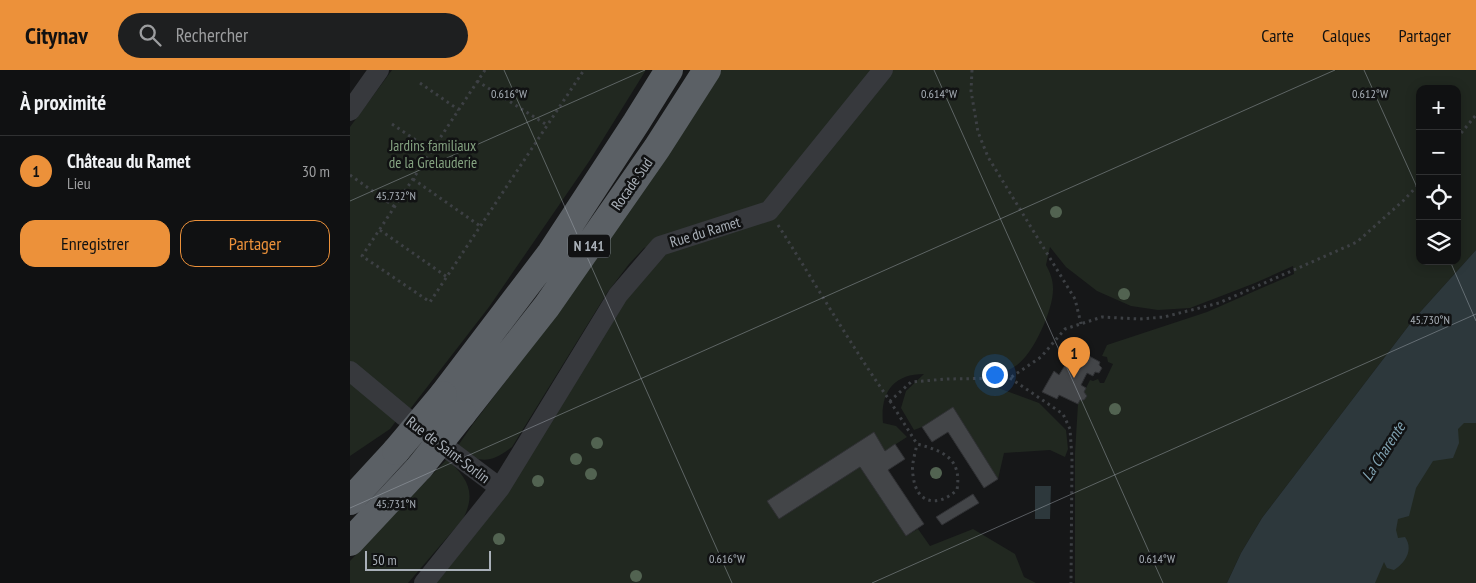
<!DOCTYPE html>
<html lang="fr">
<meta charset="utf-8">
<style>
:root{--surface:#101112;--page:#1e1f20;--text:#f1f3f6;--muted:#9c9d9f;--line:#303132;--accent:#ec913a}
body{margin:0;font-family:"PT Sans Narrow",sans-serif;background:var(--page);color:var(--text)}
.controls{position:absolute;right:15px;top:15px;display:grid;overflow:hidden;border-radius:10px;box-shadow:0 2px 12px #0003}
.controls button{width:45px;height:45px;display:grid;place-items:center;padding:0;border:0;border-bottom:1px solid var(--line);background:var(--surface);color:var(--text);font:25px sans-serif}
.scale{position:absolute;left:15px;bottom:12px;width:126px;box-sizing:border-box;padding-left:5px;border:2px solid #a9b0b8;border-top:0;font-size:14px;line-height:18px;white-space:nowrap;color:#a9b0b8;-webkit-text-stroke:4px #111213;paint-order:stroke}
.you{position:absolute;left:644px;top:304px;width:18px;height:18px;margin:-12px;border:4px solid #fff;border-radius:50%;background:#1a73e8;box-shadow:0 0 0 8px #1a73e833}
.badge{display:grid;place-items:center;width:32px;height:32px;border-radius:50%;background:var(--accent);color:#111;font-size:16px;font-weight:700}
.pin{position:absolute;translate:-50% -41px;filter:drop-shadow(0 1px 2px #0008)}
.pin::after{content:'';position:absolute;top:26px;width:18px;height:15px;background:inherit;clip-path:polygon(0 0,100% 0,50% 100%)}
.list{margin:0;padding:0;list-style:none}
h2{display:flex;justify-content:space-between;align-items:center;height:65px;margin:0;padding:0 20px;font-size:21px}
h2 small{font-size:16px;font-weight:400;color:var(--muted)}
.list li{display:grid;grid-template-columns:32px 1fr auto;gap:15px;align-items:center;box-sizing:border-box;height:70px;padding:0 20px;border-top:1px solid var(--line)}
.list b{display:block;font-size:19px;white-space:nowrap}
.list p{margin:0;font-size:16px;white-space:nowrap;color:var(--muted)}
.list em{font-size:16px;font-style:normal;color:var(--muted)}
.actions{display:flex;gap:10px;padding:15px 20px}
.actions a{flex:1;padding:11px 0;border:1px solid var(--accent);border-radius:15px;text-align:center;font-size:18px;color:var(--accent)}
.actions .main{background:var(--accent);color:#111}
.icon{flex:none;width:28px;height:28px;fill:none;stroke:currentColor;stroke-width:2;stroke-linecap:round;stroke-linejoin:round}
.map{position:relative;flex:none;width:1126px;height:513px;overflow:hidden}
header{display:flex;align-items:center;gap:30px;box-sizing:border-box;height:70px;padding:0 25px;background:var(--accent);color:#111}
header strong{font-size:24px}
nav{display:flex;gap:28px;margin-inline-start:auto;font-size:18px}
.search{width:350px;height:45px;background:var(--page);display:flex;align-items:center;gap:12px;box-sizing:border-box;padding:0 18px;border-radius:28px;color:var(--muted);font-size:19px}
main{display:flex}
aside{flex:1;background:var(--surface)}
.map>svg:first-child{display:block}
</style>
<header>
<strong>Citynav</strong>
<div class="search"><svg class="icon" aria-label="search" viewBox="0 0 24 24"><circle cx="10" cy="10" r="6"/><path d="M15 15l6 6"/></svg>Rechercher</div>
<nav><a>Carte</a><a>Calques</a><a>Partager</a></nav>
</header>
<main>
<aside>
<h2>À proximité<small></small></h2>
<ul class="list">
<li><span class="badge">1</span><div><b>Château du Ramet</b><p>Lieu</p></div><em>30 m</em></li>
</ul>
<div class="actions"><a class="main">Enregistrer</a><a>Partager</a></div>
</aside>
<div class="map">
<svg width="1126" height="513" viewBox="0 0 1126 513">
<rect width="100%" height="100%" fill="#161718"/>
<!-- green -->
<path fill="#212820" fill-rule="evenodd" d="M42,0H296L240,90L139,237L57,343L0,295V57Z
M370,0H1126V180L1063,250L912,448L891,483L877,513H725V383L728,334L730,330H734L736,326L734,322L740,310L743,311L748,309L750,313H754L763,294L758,292L757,287L752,286L757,275L857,242L944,204L943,196L905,213L840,238L808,240L781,236L747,221L716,197L700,177L696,195C700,202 703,210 703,218C704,238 684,283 667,295C660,300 654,302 645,304L640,315L689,333L716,360L718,379L715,387L700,380L654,383L648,409L603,337L572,357L564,360L551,338L556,321L574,304C543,304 530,323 533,353L546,356L557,367L535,381L524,362L418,431L429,449L510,397L556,466L568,459L580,476L623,459L665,484L674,507L686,513H80L249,263L317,167L294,178L279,194L257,223L162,377C139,394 130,394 107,377L123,354L190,266ZM1070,19H1107V191H1070Z
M0,312L46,351L40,359L0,386Z
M1126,313V513H979Z
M97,389C117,408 127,422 113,449L58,513H0V491Z"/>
<!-- water -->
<path fill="#2d383c" d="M1126,180V353H1114L1108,359L1109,373L1103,388L1083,391L1066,418L1059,446L1048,449L1046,460L1048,468L1055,467C1064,480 1055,493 1044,500L1037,498L1034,492L1025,513H877L891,483L912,448L1063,250Z
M685,416H701L700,449H685Z"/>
<!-- building -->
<path fill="#434548" stroke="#303134" d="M721,276L750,292L749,295L752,298L749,303L745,302L743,306L737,303L731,315L736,318L734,322L737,326L734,330H730L728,334L709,325L707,329L692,322L704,301L709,305L717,292L713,290Z
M603,337L648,409L634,418L598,362L582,372L572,357Z
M524,362L535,381L545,374L555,389L538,400L574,454L556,466L510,397L429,449L417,431Z
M623,424L629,433L592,455L586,447Z"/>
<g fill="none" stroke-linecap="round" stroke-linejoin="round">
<!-- path -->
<path stroke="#3d4044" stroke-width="3" stroke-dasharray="2.5 4" stroke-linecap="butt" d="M135,0L12,186L80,232L234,0
M622,0L621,21L628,62L638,87L725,229L731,254
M127,11L197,55
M70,13L109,40
M42,54L82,81
M1107,68L1126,45
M0,105L45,137
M63,109L130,156
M428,155C465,213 500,274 540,331L561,312L597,309L660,308L691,287L715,259L752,247L789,249L814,247L869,233L1007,172L1054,130L1070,113
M30,160L97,207
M660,308L713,344L720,359L722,388L721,513
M540,331L567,374C594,381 612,389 607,420C587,438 566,434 563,405C561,396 565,384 567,374"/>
<!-- minor -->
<path stroke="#37393d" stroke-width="20" d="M0,41L29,0
M0,301L54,346L150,418
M74,513L150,418L268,225L310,176L419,141L533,0"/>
<!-- trunk -->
<path stroke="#5b6065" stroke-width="28" d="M93,325L201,183L286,53L319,0
M112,344L197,236L307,78L357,0
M0,431L46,381
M0,472L70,397"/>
<!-- trunk-bridge -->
<path stroke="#5b6065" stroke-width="28" d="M46,381L93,325
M70,397L112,344"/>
</g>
<!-- trees -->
<g fill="#526351">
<circle cx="706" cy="142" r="6"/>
<circle cx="774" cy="224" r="6"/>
<circle cx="765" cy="339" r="6"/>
<circle cx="247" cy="373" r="6"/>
<circle cx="226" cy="389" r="6"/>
<circle cx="586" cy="403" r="6"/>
<circle cx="241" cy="404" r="6"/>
<circle cx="188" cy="411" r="6"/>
<circle cx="149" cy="469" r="6"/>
<circle cx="286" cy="506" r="6"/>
</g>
<!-- ticks -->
<path fill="none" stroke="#a9b0b8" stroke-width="1" stroke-opacity="0.45" d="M154,0L382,513M584,0L813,513M1014,0L1070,124M0,131L295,0M1100,191L1126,251M0,438L985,0M522,513L1126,244"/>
<g text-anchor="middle" stroke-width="5" stroke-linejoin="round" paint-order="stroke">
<!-- shield labels -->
<rect fill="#111213" stroke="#7b8186" stroke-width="1" x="218" y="164.5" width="42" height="23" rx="4"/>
<g font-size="14" font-weight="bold" fill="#a9b0b8">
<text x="239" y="181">N 141</text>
</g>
<!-- park labels -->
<g font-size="15" fill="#84a280" stroke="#111213">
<text x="83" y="81">Jardins familiaux<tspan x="83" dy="17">de la Grelauderie</tspan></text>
</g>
<!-- street labels -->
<g font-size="15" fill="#a9b0b8" stroke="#111213">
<text transform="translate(282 114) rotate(-55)" y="5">Rocade Sud</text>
<text transform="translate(355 162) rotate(-17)" y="5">Rue du Ramet</text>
<text transform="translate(98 380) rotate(37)" y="5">Rue de Saint-Sorlin</text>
</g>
<!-- water labels -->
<g font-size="16" font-style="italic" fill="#81a3b2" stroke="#111213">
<text transform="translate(1033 381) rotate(-57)" y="6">La Charente</text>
</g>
</g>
<g font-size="12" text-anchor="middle" fill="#a9b0b8" stroke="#111213" stroke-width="5" stroke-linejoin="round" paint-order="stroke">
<text x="159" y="28">0.616°W</text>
<text x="589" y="28">0.614°W</text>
<text x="1020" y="28">0.612°W</text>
<text x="46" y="130">45.732°N</text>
<text x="1080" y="254">45.730°N</text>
<text x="46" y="438">45.731°N</text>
<text x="377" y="493">0.616°W</text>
<text x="807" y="493">0.614°W</text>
</g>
</svg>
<div class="controls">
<button>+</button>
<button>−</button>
<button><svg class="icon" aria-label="locate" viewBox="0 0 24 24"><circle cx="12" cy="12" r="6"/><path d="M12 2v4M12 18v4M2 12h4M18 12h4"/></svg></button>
<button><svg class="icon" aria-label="layers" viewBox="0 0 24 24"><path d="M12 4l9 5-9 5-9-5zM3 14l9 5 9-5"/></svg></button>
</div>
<div class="scale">50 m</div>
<div class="you"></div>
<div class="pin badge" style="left:724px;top:308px">1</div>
</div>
</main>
